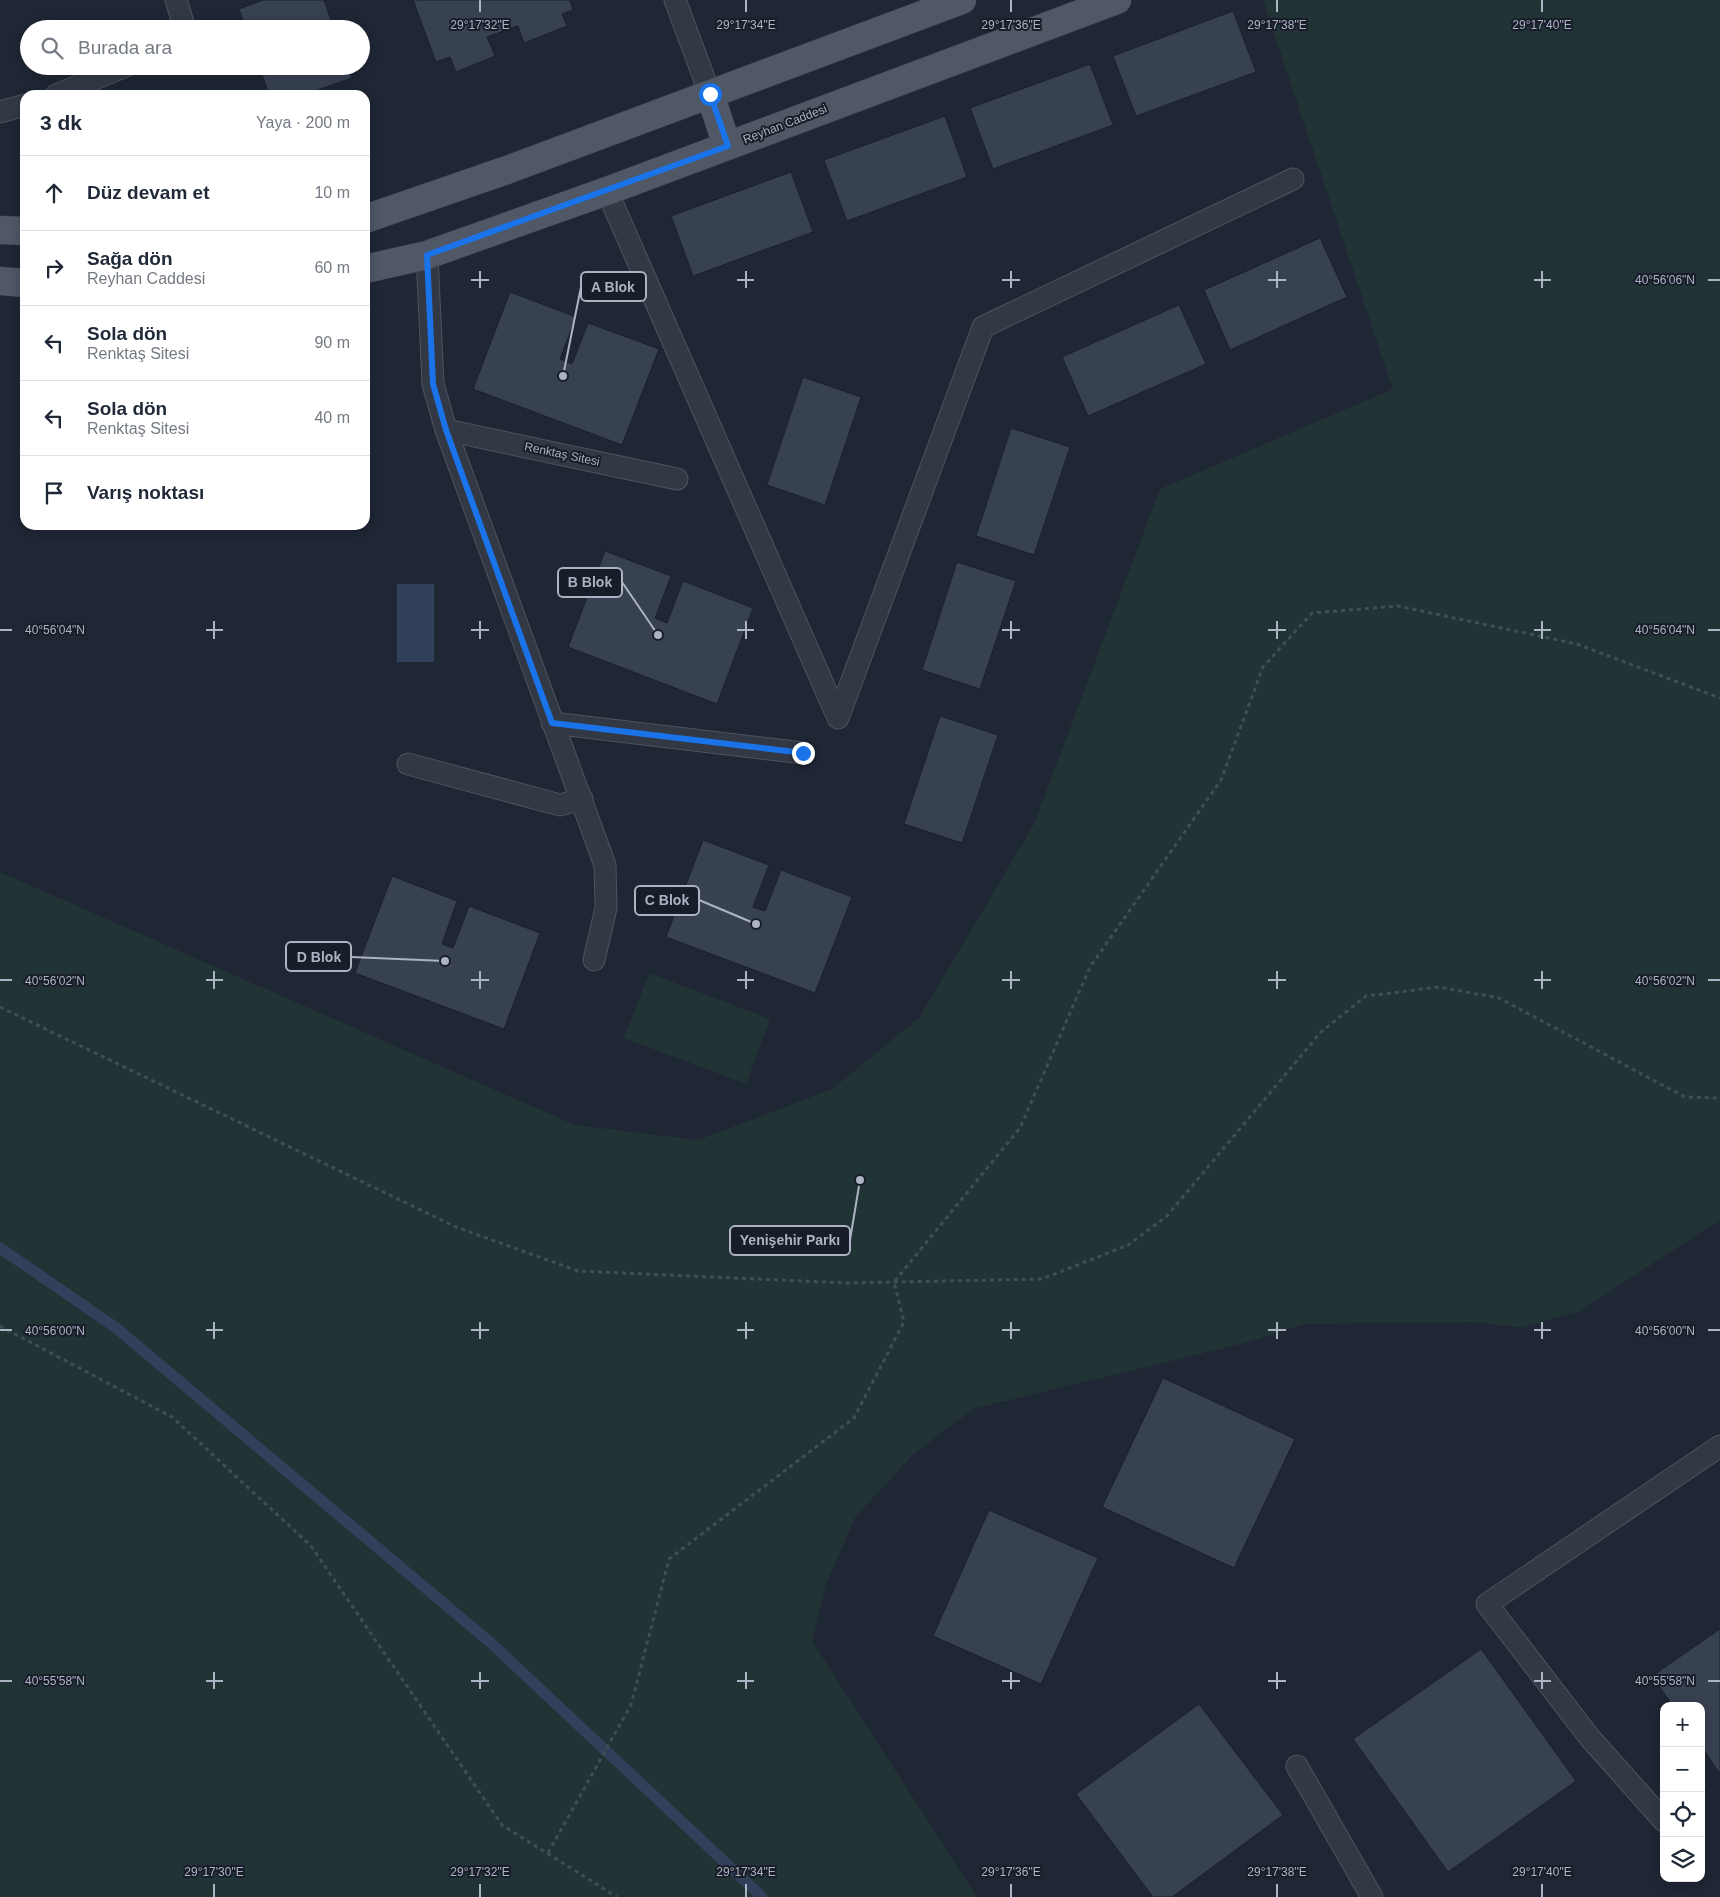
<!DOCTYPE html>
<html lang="tr">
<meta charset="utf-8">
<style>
:root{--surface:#fff;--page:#f2f2f3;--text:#1f2937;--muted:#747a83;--line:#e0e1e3}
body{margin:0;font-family:Helvetica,sans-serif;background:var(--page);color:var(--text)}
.controls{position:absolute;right:15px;bottom:15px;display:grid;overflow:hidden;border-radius:10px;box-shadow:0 2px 12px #0003}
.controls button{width:45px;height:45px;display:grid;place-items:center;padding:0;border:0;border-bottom:1px solid var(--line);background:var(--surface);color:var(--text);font:25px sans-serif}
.stop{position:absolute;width:15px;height:15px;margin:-11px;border:4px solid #1a73e8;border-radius:50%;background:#fff}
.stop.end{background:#1a73e8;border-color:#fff;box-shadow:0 1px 5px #0008}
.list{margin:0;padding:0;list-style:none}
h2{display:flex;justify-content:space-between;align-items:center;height:65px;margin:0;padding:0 20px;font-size:21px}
h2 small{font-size:16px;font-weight:400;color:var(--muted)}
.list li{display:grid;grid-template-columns:32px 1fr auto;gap:15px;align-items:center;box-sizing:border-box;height:75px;padding:0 20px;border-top:1px solid var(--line)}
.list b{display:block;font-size:19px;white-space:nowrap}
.list p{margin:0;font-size:16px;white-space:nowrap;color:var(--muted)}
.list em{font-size:16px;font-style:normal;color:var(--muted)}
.icon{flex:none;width:28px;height:28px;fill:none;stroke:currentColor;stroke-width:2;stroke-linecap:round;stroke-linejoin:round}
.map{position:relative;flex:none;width:1720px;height:1897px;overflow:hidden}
.search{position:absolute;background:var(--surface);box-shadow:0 2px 12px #0003;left:20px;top:20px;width:350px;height:55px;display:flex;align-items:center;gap:12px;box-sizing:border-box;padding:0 18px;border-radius:28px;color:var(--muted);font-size:19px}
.panel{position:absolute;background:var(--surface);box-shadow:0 2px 12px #0003;left:20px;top:90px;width:350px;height:440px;border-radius:15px}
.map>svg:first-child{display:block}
</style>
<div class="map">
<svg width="1720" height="1897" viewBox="0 0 1720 1897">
<rect width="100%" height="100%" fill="#1f2634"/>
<!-- green -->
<path fill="#223336" d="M1263,0H1720V1220L1578,1312L1522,1327L1470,1322L1304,1324L1245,1343L973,1409L916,1452L856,1516L827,1582L812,1641L977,1897H0V872L575,1125L698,1140L832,1089L919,1018L1034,824L1160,489L1393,389Z
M649,973L770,1019L746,1084L624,1038Z"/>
<!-- water -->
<path fill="#33405c" d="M397,584H434V662H397Z"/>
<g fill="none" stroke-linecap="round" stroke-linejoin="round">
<!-- stream -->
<path stroke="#33405c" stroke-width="11" d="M0,1248L115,1327L491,1643L762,1897"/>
</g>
<!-- building -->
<path fill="#384152" stroke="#1a202b" d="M263,0H324L334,29H246L239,9Z
M413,0H570L573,10L562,14L567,26L524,43L518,26L487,37L495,56L456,72L450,57L436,62Z
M1233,11L1256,72L1136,116L1113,56Z
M1090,64L1113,125L993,169L970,108Z
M259,66H347L352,78L303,95H269Z
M945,116L967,177L847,221L824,160Z
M791,172L813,232L693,276L671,216Z
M1320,238L1347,297L1230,350L1204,290Z
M510,292L576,317L560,359L572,364L588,323L659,349L622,445L473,389Z
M1179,305L1206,364L1088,416L1062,357Z
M803,377L861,397L825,505L767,485Z
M1011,428L1070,447L1034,555L976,536Z
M605,551L671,576L655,618L667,623L683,581L753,608L717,704L568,647Z
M957,562L1016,581L980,689L922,670Z
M940,716L998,735L962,843L904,824Z
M703,840L769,865L753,907L765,911L781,870L852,897L815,993L666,937Z
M392,876L457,901L442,944L453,948L469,906L540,933L504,1029L355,973Z
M1163,1378L1295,1439L1234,1568L1102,1507Z
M989,1510L1098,1558L1041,1684L933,1636Z
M1720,1629V1774L1701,1746V1706H1673L1652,1676Z
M1481,1649L1576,1781L1448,1872L1353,1739Z
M1199,1704L1283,1815L1172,1897H1153L1076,1794Z"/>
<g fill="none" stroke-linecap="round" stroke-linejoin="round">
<defs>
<path id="service" d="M176,0L185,29
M675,0L710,94
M56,95L126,66
M0,112L25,105
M607,191L838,718L983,327L1293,179
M427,255L433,384L446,430L605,865L606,908L594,960
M446,430L677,479
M552,723L803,753
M408,764L560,805L582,799
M1297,1766L1372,1897
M1664,1821L1590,1738L1487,1604L1720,1446"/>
<path id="primary" d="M710,94L727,146
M365,219L507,170L962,0
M0,230L25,231
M365,269L427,255L607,191L1117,0
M0,281L25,283"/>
</defs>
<!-- service casing -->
<use href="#service" stroke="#4d5360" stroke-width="23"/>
<!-- primary casing -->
<use href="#primary" stroke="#3c424e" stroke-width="29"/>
<!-- path -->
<path stroke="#3f4f53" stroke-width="3" stroke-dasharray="4 4" stroke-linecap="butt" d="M0,1007L456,1227L578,1271L847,1283L1042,1279L1128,1245L1166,1217L1321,1032L1366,996L1439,987L1499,998L1685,1097L1720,1098
M0,1326L172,1417L311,1546L502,1825L617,1897
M548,1853L631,1705L669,1559L854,1418L904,1322L894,1282L1020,1128L1090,967L1221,780L1263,667L1312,613L1398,606L1577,644L1720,698"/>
<!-- service -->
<use href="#service" stroke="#323945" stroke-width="21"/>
<!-- primary -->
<use href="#primary" stroke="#505765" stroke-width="28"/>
</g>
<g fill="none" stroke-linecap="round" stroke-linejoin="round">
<!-- route -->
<path stroke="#1a73e8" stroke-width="6" d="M710,94L728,146L427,255L433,384L446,430L552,723L803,753"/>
</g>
<!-- ticks -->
<path fill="none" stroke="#acb3c2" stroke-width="2" d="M480,0V12M746,0V12M1011,0V12M1277,0V12M1542,0V12M480,271V288M746,271V288M1011,271V288M1277,271V288M1542,271V288M471,280H489M737,280H754M1002,280H1020M1268,280H1286M1534,280H1551M1708,280H1720M214,621V639M480,621V639M746,621V639M1011,621V639M1277,621V639M1542,621V639M0,630H12M206,630H223M471,630H489M737,630H754M1002,630H1020M1268,630H1286M1534,630H1551M1708,630H1720M214,971V989M480,971V989M746,971V989M1011,971V989M1277,971V989M1542,971V989M0,980H12M206,980H223M471,980H489M737,980H754M1002,980H1020M1268,980H1286M1534,980H1551M1708,980H1720M214,1322V1339M480,1322V1339M746,1322V1339M1011,1322V1339M1277,1322V1339M1542,1322V1339M0,1330H12M206,1330H223M471,1330H489M737,1330H754M1002,1330H1020M1268,1330H1286M1534,1330H1551M1708,1330H1720M214,1672V1689M480,1672V1689M746,1672V1689M1011,1672V1689M1277,1672V1689M1542,1672V1689M0,1681H12M206,1681H223M471,1681H489M737,1681H754M1002,1681H1020M1268,1681H1286M1534,1681H1551M1708,1681H1720M214,1884V1897M480,1884V1897M746,1884V1897M1011,1884V1897M1277,1884V1897M1542,1884V1897"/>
<g text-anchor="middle" stroke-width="4" stroke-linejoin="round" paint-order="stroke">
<!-- street labels -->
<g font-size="12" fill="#acb3c2" stroke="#181e29">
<text transform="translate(785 124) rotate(-21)" y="4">Reyhan Caddesi</text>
<text transform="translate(562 454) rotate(12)" y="4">Renktaş Sitesi</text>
</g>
</g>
<g font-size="12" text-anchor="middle" fill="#acb3c2" stroke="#181e29" stroke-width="4" stroke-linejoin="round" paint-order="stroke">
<text x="480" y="29">29°17'32"E</text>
<text x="746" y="29">29°17'34"E</text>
<text x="1011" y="29">29°17'36"E</text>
<text x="1277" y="29">29°17'38"E</text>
<text x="1542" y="29">29°17'40"E</text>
<text x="1665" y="284">40°56'06"N</text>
<text x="55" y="634">40°56'04"N</text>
<text x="1665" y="634">40°56'04"N</text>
<text x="55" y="985">40°56'02"N</text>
<text x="1665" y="985">40°56'02"N</text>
<text x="55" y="1335">40°56'00"N</text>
<text x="1665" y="1335">40°56'00"N</text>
<text x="55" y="1685">40°55'58"N</text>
<text x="1665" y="1685">40°55'58"N</text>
<text x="214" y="1876">29°17'30"E</text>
<text x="480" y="1876">29°17'32"E</text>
<text x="746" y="1876">29°17'34"E</text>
<text x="1011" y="1876">29°17'36"E</text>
<text x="1277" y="1876">29°17'38"E</text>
<text x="1542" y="1876">29°17'40"E</text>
</g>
<!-- callouts -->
<path fill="none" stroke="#acb3c2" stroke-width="2" d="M563 376L581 287M658 635L622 582M756 924L699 900M445 961L351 957M860 1180L850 1240"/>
<g fill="#acb3c2" stroke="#181e29" stroke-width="2">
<circle cx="563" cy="376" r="5"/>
<circle cx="658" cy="635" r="5"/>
<circle cx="756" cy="924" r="5"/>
<circle cx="445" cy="961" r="5"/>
<circle cx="860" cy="1180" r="5"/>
</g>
<g fill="#181e29" stroke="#acb3c2" stroke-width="2">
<rect x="581" y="272" width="65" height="29" rx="5"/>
<rect x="558" y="568" width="64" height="29" rx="5"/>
<rect x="635" y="886" width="64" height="29" rx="5"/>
<rect x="286" y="942" width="65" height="29" rx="5"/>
<rect x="730" y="1226" width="120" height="29" rx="5"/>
</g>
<g font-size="14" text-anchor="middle" font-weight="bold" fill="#acb3c2">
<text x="613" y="292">A Blok</text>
<text x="590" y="587">B Blok</text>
<text x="667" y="905">C Blok</text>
<text x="319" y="962">D Blok</text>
<text x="790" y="1245">Yenişehir Parkı</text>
</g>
</svg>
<div class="controls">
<button>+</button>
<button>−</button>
<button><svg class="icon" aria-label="locate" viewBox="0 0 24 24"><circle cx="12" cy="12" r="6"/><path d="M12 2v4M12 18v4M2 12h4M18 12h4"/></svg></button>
<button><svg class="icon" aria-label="layers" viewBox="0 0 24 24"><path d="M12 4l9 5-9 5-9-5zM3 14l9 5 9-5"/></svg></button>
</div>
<div class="stop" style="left:710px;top:94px"></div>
<div class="stop end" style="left:803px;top:753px"></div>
<div class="search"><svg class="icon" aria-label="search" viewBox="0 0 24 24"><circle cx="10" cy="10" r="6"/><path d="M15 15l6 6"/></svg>Burada ara</div>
<section class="panel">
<h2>3 dk<small>Yaya · 200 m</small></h2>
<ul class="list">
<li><svg class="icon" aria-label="ahead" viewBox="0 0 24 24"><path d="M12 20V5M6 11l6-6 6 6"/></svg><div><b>Düz devam et</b></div><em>10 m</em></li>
<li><svg class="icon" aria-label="right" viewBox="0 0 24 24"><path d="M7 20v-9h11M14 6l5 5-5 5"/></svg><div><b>Sağa dön</b><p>Reyhan Caddesi</p></div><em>60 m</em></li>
<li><svg class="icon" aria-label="left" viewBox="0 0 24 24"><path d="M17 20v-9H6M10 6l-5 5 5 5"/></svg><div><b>Sola dön</b><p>Renktaş Sitesi</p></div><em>90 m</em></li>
<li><svg class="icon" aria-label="left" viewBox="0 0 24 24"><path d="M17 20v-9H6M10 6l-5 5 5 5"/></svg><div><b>Sola dön</b><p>Renktaş Sitesi</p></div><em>40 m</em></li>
<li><svg class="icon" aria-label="arrive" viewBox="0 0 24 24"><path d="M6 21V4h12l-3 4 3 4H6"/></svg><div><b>Varış noktası</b></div></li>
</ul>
</section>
</div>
